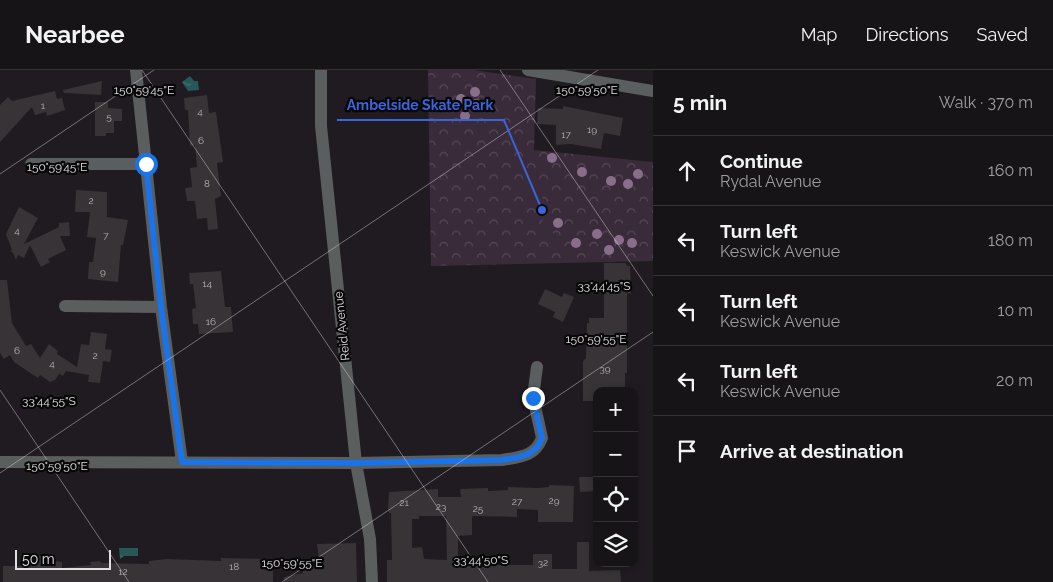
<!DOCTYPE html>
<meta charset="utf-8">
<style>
:root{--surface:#171418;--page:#242125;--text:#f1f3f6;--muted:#9e9ea2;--line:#363337}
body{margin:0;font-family:Raleway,sans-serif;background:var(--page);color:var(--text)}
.controls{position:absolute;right:15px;bottom:15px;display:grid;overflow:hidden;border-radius:10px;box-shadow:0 2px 8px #0003}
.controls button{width:45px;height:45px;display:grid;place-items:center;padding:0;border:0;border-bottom:1px solid var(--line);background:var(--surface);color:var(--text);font:25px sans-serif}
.scale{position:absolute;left:15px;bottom:12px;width:96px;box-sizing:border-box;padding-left:5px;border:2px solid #e1dee1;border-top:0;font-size:14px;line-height:18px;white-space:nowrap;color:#e1dee1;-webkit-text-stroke:4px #080708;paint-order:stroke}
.stop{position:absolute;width:15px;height:15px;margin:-11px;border:4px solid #1a73e8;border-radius:50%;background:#fff}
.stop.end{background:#1a73e8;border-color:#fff;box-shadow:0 1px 5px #0008}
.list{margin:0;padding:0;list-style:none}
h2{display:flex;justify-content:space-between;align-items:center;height:65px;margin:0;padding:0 20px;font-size:21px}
h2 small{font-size:16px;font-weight:400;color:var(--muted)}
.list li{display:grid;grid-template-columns:32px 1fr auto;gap:15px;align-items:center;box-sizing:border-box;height:70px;padding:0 20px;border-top:1px solid var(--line)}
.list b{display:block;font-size:19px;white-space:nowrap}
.list p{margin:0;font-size:16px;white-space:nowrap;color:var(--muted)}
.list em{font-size:16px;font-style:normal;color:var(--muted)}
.icon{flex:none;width:28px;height:28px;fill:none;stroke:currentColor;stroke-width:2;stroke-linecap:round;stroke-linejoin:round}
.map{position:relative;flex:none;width:653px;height:512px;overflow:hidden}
header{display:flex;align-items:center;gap:30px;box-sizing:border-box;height:70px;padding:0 25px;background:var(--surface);border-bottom:1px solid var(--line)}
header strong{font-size:24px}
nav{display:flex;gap:28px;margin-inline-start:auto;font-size:18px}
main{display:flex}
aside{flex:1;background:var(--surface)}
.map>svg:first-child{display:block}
</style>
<header>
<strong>Nearbee</strong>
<nav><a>Map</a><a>Directions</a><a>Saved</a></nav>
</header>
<main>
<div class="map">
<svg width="653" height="512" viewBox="0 0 653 512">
<defs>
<pattern id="forest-crowns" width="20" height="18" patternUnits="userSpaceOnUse" patternTransform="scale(1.25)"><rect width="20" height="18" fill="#3a2b3b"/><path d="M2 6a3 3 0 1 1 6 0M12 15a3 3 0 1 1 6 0" fill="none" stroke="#564957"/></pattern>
<pattern id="water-ripples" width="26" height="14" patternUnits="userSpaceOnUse" patternTransform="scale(1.25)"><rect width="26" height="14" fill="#265759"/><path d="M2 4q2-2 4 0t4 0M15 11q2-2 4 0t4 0" fill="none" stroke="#456f71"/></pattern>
</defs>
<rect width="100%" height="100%" fill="#1f1b20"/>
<!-- forest -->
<path fill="url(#forest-crowns)" d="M428,0H473L536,9L534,80L653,92V191L431,196Z"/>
<!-- pitch -->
<path fill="#3a2b3b" d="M536,109L541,118L544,142L556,171H553L551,162L541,148L537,130L525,120V116Z"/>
<!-- water -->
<path fill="url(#water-ripples)" d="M190,6L194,11H198L199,20L188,21L182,12Z
M119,478H138V486H124L120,489Z"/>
<!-- building -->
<path fill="#373337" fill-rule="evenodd" d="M102,11L101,25L64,23L63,20Z
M55,21L57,29L62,28L65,40L47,46L46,42L35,45L32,37L0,72V35L8,27L12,31Z
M207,25L209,43L216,42L223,92L217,93L221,126L215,129L218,159L208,160L207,148L197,149L195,131H187L185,118L192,117L190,98L197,97L195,75L190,76L188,40H185L184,28Z
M95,32H108V38L122,39V51H114V63H106V66H95Z
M563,36L623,48L620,66L604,63L601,79L571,74L556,75V55L537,54L538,38L563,39Z
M76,120L107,122V147L128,150L123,175H121L118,212L88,209L89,192H93L96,168L87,167L90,142H75Z
M19,137L38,148L24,174L59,157V153L69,152L70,166H60L66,180L48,189L50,192L41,197L30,175L24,188L18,185L16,190L13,183L10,181L12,180L6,164Z
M604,193H626L627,196H630L631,224L627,223V303H625V321H597V331H583V291L586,288L587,253H589V248H604Z
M221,201L225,237H231L233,262L199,264L198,254H193L192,239L196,238L193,214H190L189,203Z
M0,210H7L12,253L26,276L31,274L40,288L49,274L58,281L57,284L77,297L81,274L89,275L91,262L107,264L105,279L112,280L110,292L103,291L100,313L88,312L89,305L66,301L63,306L59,304L55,310L50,312L40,305L38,308L14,292L10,285L4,289L0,283Z
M545,219L562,227L564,223L574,227L563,252L553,247L555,242L538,234Z
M579,407H597V421L580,422Z
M549,415L574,416L573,452H538V440L517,439V447L472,446V465L458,466V489L478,488V495H533V484H552V499H577V472H589V501L620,500L621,512H387V490H392L391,443H389L388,439L389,422L438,419V427H461L460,419L488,418V421L508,420V417L538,418L549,417ZM419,446H446L447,490L424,489L422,477L412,478V449H419Z
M356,473L357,512H284V507L303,503L302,499L320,496L317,474Z
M35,486H53V491L62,492V498L91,495L90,492L100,491L101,493L149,494V491L167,489L221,491V488L273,489V512H3V496H35Z"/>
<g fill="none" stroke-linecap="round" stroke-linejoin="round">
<!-- minor -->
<path stroke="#5a5e5e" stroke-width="12" d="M136,0L161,237L182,392
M321,0V56L356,393L370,469L372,512
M528,0L653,21
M31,94H146
M65,236L161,237
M0,392L356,393L502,390C519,387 535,387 542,368L533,327L537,297"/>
</g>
<!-- trees -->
<g fill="#896e8b">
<circle cx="475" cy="22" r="5"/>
<circle cx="461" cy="29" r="5"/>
<circle cx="476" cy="34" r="5"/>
<circle cx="465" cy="46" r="5"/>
<circle cx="552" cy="88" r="5"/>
<circle cx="582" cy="102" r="5"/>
<circle cx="638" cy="104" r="5"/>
<circle cx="611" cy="111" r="5"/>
<circle cx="628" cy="114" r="5"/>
<circle cx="558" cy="153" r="5"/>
<circle cx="597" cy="164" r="5"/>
<circle cx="619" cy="170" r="5"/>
<circle cx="576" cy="173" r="5"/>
<circle cx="632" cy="173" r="5"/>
<circle cx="609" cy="180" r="5"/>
</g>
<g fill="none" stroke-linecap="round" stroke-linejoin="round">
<!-- route -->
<path stroke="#1a73e8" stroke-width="6" d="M146,94L161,237L182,392L356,393L502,390C519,387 535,387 542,368L533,328"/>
</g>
<!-- ticks -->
<path fill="none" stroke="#e1dee1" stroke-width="1" stroke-opacity="0.45" d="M142,0L488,512M500,0L653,226M0,104L154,0M0,320L129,512M0,403L598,0M282,512L653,262"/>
<g text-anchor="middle" stroke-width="4.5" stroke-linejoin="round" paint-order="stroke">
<!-- number labels -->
<g font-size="10" fill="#b6b3b6">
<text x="43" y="39">1</text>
<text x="200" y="45">4</text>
<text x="109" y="50">5</text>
<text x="592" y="63">19</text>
<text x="566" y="68">17</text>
<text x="201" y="74">6</text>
<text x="207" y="117">8</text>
<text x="91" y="134">2</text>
<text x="17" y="164">4</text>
<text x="106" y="169">7</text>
<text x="103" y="205">9</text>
<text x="207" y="217">14</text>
<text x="211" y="255">16</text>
<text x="17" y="284">6</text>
<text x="95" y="289">2</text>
<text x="52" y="297">4</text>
<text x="605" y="302">39</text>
<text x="554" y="434">29</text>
<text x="517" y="435">27</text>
<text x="404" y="436">21</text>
<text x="441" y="440">23</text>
<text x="478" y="442">25</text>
<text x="543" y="496">32</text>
<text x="234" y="500">18</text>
<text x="123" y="505">12</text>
</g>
<!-- street labels -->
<g font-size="12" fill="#e1dee1" stroke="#080708">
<text transform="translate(342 256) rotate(-96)" y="4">Reid Avenue</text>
</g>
</g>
<g font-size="12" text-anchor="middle" fill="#e1dee1" stroke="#080708" stroke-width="4.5" stroke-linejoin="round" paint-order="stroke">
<text x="144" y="24">150°59'45"E</text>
<text x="587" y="24">150°59'50"E</text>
<text x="57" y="101">150°59'45"E</text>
<text x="604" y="220">33°44'45"S</text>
<text x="596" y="273">150°59'55"E</text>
<text x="49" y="335">33°44'55"S</text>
<text x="57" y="400">150°59'50"E</text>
<text x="481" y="494">33°44'50"S</text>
<text x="292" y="497">150°59'55"E</text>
</g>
<!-- callouts -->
<path fill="none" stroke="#3a64d9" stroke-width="2" d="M542 140L504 50H337"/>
<circle fill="#3a64d9" stroke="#080708" stroke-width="2" cx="542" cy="140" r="5"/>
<g font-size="14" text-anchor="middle" font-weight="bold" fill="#3a64d9" stroke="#080708" stroke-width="4.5" stroke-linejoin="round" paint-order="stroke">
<text x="420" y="40">Ambelside Skate Park</text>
</g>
</svg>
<div class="controls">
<button>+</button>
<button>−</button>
<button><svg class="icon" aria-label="locate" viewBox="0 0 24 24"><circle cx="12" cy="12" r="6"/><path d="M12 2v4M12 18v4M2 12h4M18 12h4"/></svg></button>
<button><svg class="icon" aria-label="layers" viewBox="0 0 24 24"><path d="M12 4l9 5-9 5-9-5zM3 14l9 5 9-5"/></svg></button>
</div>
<div class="scale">50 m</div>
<div class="stop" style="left:146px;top:94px"></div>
<div class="stop end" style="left:533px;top:328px"></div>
</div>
<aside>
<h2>5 min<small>Walk · 370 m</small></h2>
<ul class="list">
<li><svg class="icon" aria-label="ahead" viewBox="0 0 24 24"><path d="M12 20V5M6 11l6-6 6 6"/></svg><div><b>Continue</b><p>Rydal Avenue</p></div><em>160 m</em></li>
<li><svg class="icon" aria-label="left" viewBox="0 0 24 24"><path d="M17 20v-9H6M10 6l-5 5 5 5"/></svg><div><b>Turn left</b><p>Keswick Avenue</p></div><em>180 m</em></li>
<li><svg class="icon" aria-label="left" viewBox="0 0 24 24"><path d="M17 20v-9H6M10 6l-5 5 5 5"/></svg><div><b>Turn left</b><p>Keswick Avenue</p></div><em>10 m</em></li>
<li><svg class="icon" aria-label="left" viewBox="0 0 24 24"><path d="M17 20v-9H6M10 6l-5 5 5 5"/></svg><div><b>Turn left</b><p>Keswick Avenue</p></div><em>20 m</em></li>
<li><svg class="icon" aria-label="arrive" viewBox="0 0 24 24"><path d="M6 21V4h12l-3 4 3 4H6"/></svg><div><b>Arrive at destination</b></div></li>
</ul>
</aside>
</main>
